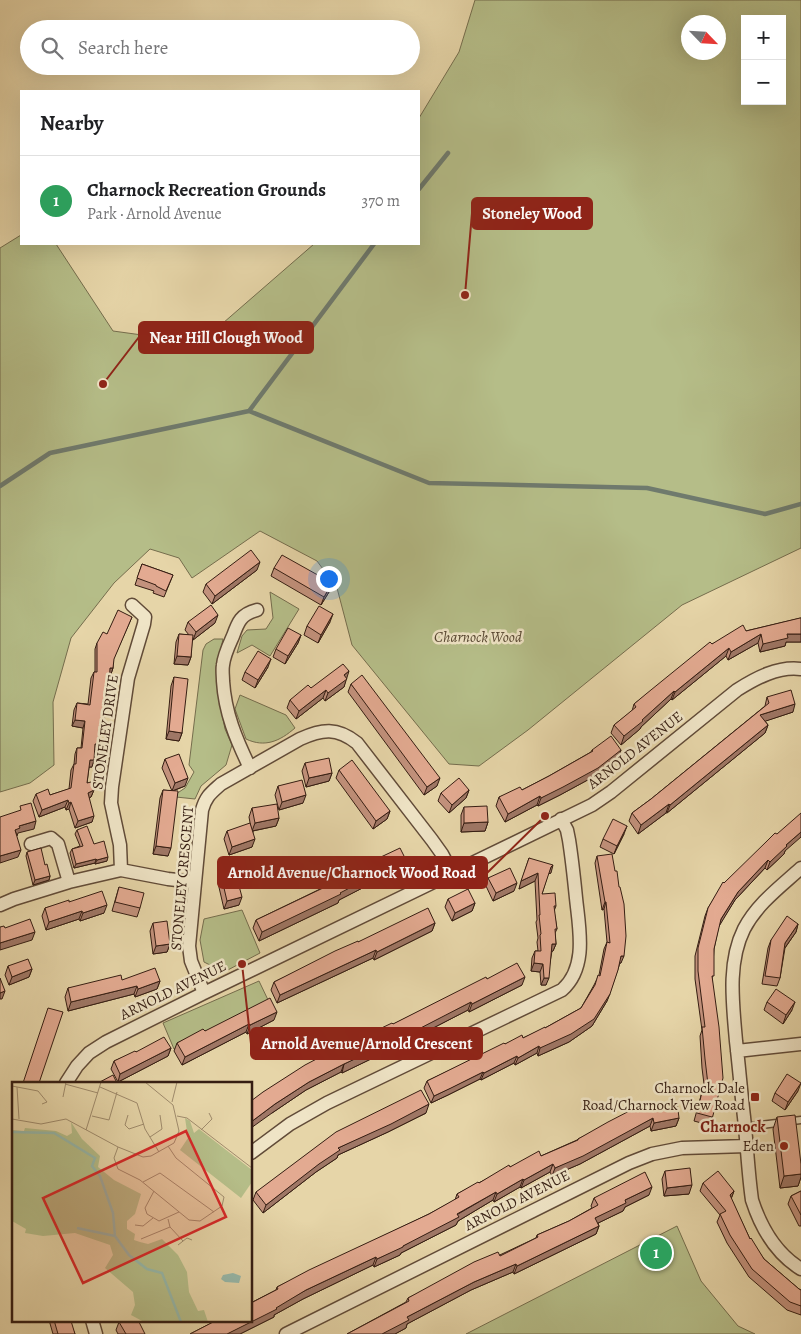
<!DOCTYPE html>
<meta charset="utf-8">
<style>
:root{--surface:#fff;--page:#f6f6f6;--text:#202124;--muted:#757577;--line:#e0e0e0;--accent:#8f2418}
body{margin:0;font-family:Alegreya,serif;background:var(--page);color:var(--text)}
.controls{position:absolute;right:15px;top:15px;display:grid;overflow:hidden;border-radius:0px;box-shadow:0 5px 20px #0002}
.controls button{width:45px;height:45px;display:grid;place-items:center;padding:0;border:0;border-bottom:1px solid var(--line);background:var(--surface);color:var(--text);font:25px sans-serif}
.compass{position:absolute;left:681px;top:15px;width:45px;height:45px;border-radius:50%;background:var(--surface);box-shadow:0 5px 20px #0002;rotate:115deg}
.you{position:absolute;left:328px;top:578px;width:18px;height:18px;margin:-12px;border:4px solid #fff;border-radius:50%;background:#1a73e8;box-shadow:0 0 0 8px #1a73e833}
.badge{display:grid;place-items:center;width:32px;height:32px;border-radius:50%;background:var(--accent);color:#fff;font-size:16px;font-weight:700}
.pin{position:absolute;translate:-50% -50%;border:2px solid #fff;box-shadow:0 1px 5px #0006}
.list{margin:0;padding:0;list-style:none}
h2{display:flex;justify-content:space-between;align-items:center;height:65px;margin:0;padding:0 20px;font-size:21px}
h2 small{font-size:16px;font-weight:400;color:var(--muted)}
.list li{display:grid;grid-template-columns:32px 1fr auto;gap:15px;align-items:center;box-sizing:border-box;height:90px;padding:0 20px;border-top:1px solid var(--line)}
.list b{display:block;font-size:19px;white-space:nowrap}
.list p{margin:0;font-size:16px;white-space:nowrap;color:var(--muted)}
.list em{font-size:16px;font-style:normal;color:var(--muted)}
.icon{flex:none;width:28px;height:28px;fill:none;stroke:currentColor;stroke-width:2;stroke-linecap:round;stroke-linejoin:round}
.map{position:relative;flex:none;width:801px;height:1334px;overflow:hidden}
.search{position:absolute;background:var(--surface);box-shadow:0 5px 20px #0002;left:20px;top:20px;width:400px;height:55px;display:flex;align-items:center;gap:12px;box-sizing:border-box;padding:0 18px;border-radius:28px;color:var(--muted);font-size:19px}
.panel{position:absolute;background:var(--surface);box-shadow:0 5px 20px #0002;left:20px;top:90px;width:400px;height:155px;border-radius:0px}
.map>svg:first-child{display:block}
</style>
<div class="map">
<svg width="801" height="1334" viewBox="0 0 801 1334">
<rect width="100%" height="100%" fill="#e6d5a8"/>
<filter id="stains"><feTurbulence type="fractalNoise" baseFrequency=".004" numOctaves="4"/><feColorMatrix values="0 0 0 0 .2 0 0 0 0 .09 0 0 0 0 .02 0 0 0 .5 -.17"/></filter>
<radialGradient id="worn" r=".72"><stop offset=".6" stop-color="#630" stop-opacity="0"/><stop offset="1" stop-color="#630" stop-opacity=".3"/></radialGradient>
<!-- green -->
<path fill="#b5bd88" stroke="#756d4d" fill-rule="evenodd" d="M475,0H801V548L682,605L528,730L479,766L449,764L352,645L337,588L317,561L260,531L192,578L179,558L150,549L114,583L71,638L53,702L54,765L30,783L0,792V248L21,235V244H56L113,331L200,343L314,244H419V118L459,52ZM745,19H782V101H745ZM718,22V52H688V22Z
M270,592L299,609L270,656L252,645L237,653L242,636L247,630L266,629L273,618Z
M214,639H223L217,667L218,694L225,729L232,745L226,765L201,786L195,799L176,797V794L185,788L194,772L189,765L203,650L206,644Z
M240,695L286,715L295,728C280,741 265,748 246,739L235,709Z
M242,910L260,953L224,972L204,962L200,940L204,919Z
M259,981L269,1002L174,1049L163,1023Z
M677,1226L701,1281L738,1326L755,1334H466Z"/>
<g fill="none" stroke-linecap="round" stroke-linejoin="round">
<!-- stream -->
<path stroke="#6f7a6d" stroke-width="4.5" d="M419,189L448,153
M249,411L374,244
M0,486L50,453L249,411L429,483L647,488L765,514L801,504"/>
<defs>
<path id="service" d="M745,1127L801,1120"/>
<path id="minor" d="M250,768C236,739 225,713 223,681C223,676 222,670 223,665C224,655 229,645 233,636C238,622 241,614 257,610
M31,844L51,838L58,844L69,882
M801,868C780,887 757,904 744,929C727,963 733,1005 736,1041C739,1066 741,1092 744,1117C747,1144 748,1172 752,1200C761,1228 775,1253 801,1269
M121,870L120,845L111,803L112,787L128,678L144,624L145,617L132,605
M0,905L14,899L69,882L121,870L168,879L195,882
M204,993L191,961L189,946L202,810C206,796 211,793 221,784L300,739C322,729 337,727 357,743L432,840L442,854L452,873
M737,1051L801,1044
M66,1083L77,1066L89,1053L106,1042L204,993L452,873L592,805L611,792L737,690C756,678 778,666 801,669
M251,1153L290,1124L327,1103L562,990C588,967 579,928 576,898C574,878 572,859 569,840L567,830L561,819
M92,1320L96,1334
M286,1334L629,1163L652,1154L682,1148L747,1146"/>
</defs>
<!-- service casing -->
<use href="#service" stroke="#614b38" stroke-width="9"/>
<!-- minor casing -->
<use href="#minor" stroke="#614b38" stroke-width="15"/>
<!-- service -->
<use href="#service" stroke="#efe4c6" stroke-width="6"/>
<!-- minor -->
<use href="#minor" stroke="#efe4c6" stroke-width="12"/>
</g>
<!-- wall -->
<path fill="#c3927d" stroke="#351d12" d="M142,564L173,575L164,597L153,593L154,591L135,585Z
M274,568L332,583L329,592L321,605L271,576Z
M257,570L212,604L203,592L206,584Z
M132,617L113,660V668L111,674H110L107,690H106L104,729L101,736L99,735L96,750H95L92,767H89L87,783L94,790L91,797L89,798L92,822L75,828L69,809L66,810L65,807L39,817L33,801L36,794L50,795L69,789L71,770L74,764L75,754L77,748H81L83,728L72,726L74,710L77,703L88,704L91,678L94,672H95V649L97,643L107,634Z
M801,618V642H786L785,646L760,652L758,643L728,660L726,656L672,700L671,699L641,727L640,729L621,745L611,733L614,725L632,711L634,704L712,644L746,631Z
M188,622L215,623L193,640H192L191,657L188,665L174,664L176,642L179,634L189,635L185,630Z
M330,622L318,643L304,635L307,626Z
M301,635L298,643L285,664L273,657L276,649Z
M268,667L255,688L242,680L245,672Z
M174,677L182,733L179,741L166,739L171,686Z
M346,678L344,687L325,701L323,698L296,719L287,708L290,700L311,688Z
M351,684L437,786L424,795L348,692Z
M767,697L793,712L765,721L768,725L765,733L667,813H666L638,834L629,821L632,813L651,799L765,706Z
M592,750H621L618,758L595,776L560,795L538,806L537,805L505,822L496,806L499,797L522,790L549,776L591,752Z
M165,759L185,786L173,791L168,856L153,854L160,798L163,790L172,791L162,768Z
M305,763L332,773L329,781L306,787L302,771Z
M339,770L390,811L387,819L373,829L336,778Z
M278,786L303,803L279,810L275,795Z
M469,790L466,798L449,813L438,801L441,793Z
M464,807L488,822L485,831L461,832V815Z
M252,808L279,818L276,826L253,831L252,847L229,855L224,839L227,831L251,828L249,817Z
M77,830L94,844L107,861L95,864V863L74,868L70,853L72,849L80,846L75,834Z
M624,834L614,854L600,847L603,839Z
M785,851L784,854L767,870L765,868L735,900L719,925L714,949L712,979V1119L709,1127V1125L694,1121L702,1092H705L702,1068L700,1036L702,1030L695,979V956L705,916L708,908L724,883Z
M27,852L45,865L50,876L49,880L33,885L26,856Z
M597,856L615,871L621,963H620L607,1001L592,1026L569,1042L538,1056L537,1053L515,1065L514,1063L481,1080L480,1079L448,1095L431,1103L424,1088L427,1081L505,1044L523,1038L545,1028L581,1008L594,985L599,975L604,949L607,942L604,909L602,910L595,863Z
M529,858L551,873L548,874L542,894L556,906L554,911L557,929L555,933L556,944L553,951H552L546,985H541L540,972L531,971L532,958L535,951H538L537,942L538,938L536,922L537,920L535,881L519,889Z
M407,862L404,870L379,882L378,880L339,900L338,903L259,941L253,928L256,920L345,877L346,874Z
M221,875L239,905L224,909L218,883Z
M488,878L514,891L493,901L486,886Z
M119,887L140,908L137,917L112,911Z
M448,899L475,903L472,911L452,921L445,907Z
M69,902L104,913L80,921L79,919L46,930L42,916L45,908Z
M153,923L170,944L167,952L153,954L150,931Z
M435,923L432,931L374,960L373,958L277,1003L271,990L274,982L358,942Z
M798,924L796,932L785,948L780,978L777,986L762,984L768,948L771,940Z
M8,966L32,969L29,977L9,985L5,975Z
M487,979L522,985L469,1012L468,1010L406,1042L342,1073L341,1072L306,1090L272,1113L329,1055Z
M160,981L157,989L135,997L134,994L68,1011L65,997L68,988Z
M767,1002L792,1010L783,1024L764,1010Z
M274,1020L247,1034L246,1032L182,1065L174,1051L177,1043L205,1031Z
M171,1048L168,1056L118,1082L111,1069L114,1061L136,1052Z
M798,1091L785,1110L772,1101L775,1093Z
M640,1109L679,1118L676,1126L651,1131L650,1126L580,1164L552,1176L550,1172L521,1188L520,1187L494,1202L493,1200L458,1221L456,1225L401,1253L400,1255L374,1267L373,1265L303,1299L274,1315V1317L240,1334H190L276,1290L277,1287L429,1214L455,1200L457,1194L510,1167L541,1156L577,1140L578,1139Z
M426,1113L388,1132L338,1155L337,1158L316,1172L263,1213L253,1200L256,1192Z
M777,1117L801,1164V1177L798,1186L780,1188L773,1129Z
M665,1171L689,1194L664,1196L662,1179Z
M703,1183L734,1191L731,1199L750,1239L764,1259L799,1289L801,1290V1315L787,1310L749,1277L727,1243L717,1222L720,1215L700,1191Z
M801,1191V1226H799L788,1204L791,1196Z
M649,1195L625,1207L623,1211L598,1223L599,1226L596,1234L514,1274L513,1272L471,1290L407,1324L406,1328L395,1334H347L406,1302L408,1298L536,1238L537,1235L569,1221L592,1208L591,1206L594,1198Z
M49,1320H69L75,1334H53Z
M119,1322L145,1334H118L116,1330Z"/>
<!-- shaded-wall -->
<path fill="#9f7766" stroke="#351d12" d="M260,562L257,570L212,604L215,596Z
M332,583L329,592L321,605L324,597Z
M333,614L330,622L318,643L321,635Z
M218,615L215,623L193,640L196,632Z
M761,634L758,643L728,660L731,652Z
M787,634H801V642H786L785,646L760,652L763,644Z
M301,635L298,643L285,664L288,656Z
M729,648L726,656L672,700L675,692Z
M177,656L191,657L188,665L174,664Z
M271,659L268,667L255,688L258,680Z
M110,668H113L111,674H107Z
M349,671L344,687L325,701L328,693L344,675Z
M106,683L109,684L107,690H104Z
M326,690L323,698L296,719L299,711Z
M674,691L671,699L641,727L640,729L621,745L624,736Z
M795,704L793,712L757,724L760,715Z
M75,720L85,721L83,728L72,726Z
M768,725L765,733L667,813L670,805Z
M100,729H104L101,736L98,735Z
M169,731L182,733L179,741L166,739Z
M95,744H98L96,750H93Z
M621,750L618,758L595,776L560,795L538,806L541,798Z
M90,760H94L92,767H87Z
M332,773L329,781L306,787L309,778Z
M188,778L185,786L172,791L175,783Z
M440,778L437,786L424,795L427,787Z
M94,790L91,797L86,799L88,793Z
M469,790L466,798L449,813L452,805Z
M306,795L303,803L279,810L282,802Z
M540,796L537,805L505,822L508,814Z
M68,800L65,807L39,817L42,810Z
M71,802L69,809L66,810L69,803Z
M669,804L666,813L638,834L641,825Z
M390,811L387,819L373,829L376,821Z
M94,816L92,822L75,828L78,821Z
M279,818L276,826L252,831L255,823Z
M36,821L34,829L18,833L17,836L15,830L19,826Z
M488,822L485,831L461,832L464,823Z
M627,826L624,834L614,854L617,846Z
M801,832V837L785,851L784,854L767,870L770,862L786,845Z
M255,839L252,847L229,855L232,847Z
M156,846L171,848L168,856L153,854Z
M21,850L18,857L0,863V856Z
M108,857L107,861L95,864L97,860Z
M96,859L95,863L74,868L76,864Z
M768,860L765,868L735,900L718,928L721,919L738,892Z
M407,862L404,870L379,882L381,874Z
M553,865L551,873L548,874L551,867Z
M380,872L378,880L339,900L338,903L259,941L262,932Z
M538,873L535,881L519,889L521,881Z
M50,876L49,880L33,885L35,880Z
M517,883L514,891L493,901L496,893Z
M242,897L239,905L224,909L227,901Z
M605,902H606L604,909L602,910Z
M475,903L472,911L452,921L455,913Z
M107,905L104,913L80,921L83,913Z
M82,911L79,919L46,930L49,922Z
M435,923L432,931L374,960L377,952Z
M798,924L796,932L782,952L785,943Z
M35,932L32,940L0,950V943Z
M170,944L167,952L153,954L156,946Z
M552,944H556L553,951L550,952Z
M376,950L373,958L277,1003L280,995Z
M621,956H624L621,963H618Z
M534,963L543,964L540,972L531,971Z
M32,969L29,977L9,985L12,977Z
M525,977L522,985L469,1012L472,1004Z
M544,978H549L546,985H541Z
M160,981L157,989L135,997L138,989Z
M137,986L134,994L68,1011L71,1002Z
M5,991L2,999H0V993Z
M610,994L607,1001L592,1026L569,1042L538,1056L540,1048Z
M471,1002L468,1010L406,1042L342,1073L344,1064Z
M795,1002L792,1010L783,1024L786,1015Z
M277,1012L274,1020L247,1034L250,1025Z
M249,1024L246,1032L182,1065L185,1057Z
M539,1046L537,1053L515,1065L518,1058Z
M171,1048L168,1056L118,1082L120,1074Z
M517,1056L514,1063L481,1080L484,1073Z
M344,1064L341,1072L306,1090L272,1113L251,1128V1122L275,1104L309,1082Z
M483,1072L480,1079L448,1095L431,1103L434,1096Z
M801,1083L798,1091L785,1110L788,1102Z
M429,1104L426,1113L388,1132L338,1155L337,1158L316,1172L263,1213L266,1205L338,1148Z
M653,1118L650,1126L580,1164L552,1176L555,1168Z
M679,1118L676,1126L651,1131L654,1123Z
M553,1164L550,1172L521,1188L524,1180Z
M801,1174V1177L798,1186L780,1188L784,1176Z
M523,1179L520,1187L494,1202L497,1194Z
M692,1185L689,1194L664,1196L667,1188Z
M652,1187L649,1195L625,1207L623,1211L592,1226L595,1218L625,1200Z
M734,1191L731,1199L730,1195Z
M496,1192L493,1200L458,1221L456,1225L401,1253L400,1255L374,1267L377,1259L403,1246Z
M599,1226L596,1234L514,1274L517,1266Z
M376,1257L373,1265L303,1299L274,1315V1317L240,1334H227L306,1290Z
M516,1264L513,1272L471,1290L407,1324L406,1328L395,1334H382L407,1317L474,1282Z"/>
<!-- building -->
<path fill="#e3aa91" stroke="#351d12" d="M251,550L260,562L215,596L206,584Z
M282,555L332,583L324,597L274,568Z
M142,564L173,575L166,591L156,586V585L137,578Z
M211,605L218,615L196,632L188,622Z
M319,606L333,614L321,635L307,626Z
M118,610L132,617L114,659L113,668H110L109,684L106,683L104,729H100L98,744H95L94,760H90L87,783L91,782L94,790L88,793L94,816L78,821L71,802L69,803L68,800L42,810L36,794L48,789L50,795L71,788L74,764H76L77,748H82L85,721L75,720L77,703L90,705L94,672H97V643L103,632L107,634Z
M800,618H801V634H787L788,638L763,644L761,634L731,652L729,648L675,692L674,691L642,720L643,721L624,736L614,725L636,707L634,704L646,694L710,642L712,644L743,625L746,631Z
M288,628L301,635L288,656L276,649Z
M179,634L193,635L191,657L177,656Z
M258,651L271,659L258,680L245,672Z
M343,664L349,671L344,675L347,679L328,693L326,690L299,711L290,700L308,685L311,688Z
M362,675L440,778L427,787L351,684Z
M174,677L188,679L182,733L169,731Z
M791,690L795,704L760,715L768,725L670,805L669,804L641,825L632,813L651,799L769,703L767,697Z
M611,736L621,750L598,768L563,787L541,798L540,796L508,814L499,797L520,787L522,790L549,776L593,751L592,750Z
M179,754L188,778L175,783L165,759Z
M329,758L332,773L309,778L305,763Z
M352,760L390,811L376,821L339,770Z
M459,778L469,790L452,805L441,793Z
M302,780L306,795L282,802L278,786Z
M163,790L178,791L171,848L156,846Z
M31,803L36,821L19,826L20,828L15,830L21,850L0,856V817L21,810L20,806Z
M277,804L279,818L255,823L252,808Z
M487,806L488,822L464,823V807Z
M801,813V832L786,845L787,846L770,862L768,860L738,892L721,919L714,949V976H712L719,1027L723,1078L712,1119V1117L697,1113L702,1092L709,1093L705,1059L702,1027H705L698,971V948L708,908L723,882L724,883L767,841L775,833L777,834Z
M613,819L627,826L617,846L603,839Z
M250,823L255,839L232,847L227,831Z
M87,826L94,844L104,841L108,857L97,860L96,859L76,864L72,849L83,846L77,830Z
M41,848L45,865L47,864L50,876L35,880L27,852Z
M400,848L407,862L381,874L380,872L340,893L341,894L262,932L256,920L323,888L347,876L346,874L366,864Z
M612,854L615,871H617L619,887H620L624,904L626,936L624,956H621L618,970L610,994L594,1019L571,1034L540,1048L539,1046L518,1058L517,1056L484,1073L483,1072L451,1088L434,1096L427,1081L504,1043L505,1044L522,1035L523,1038L545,1027V1028L581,1008L595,985L598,975L600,976L607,942L610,943L606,902H605L597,856Z
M529,858L553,865L551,867L542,894L555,893L556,906H554L557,929H555L556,944H552L549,978H544L543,964L534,963L535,951H541L540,935L541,934L539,915H540L538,873L521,881Z
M510,868L517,883L496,893L488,878Z
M235,871L242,897L227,901L221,875Z
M119,887L144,893L140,908L115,902Z
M468,889L475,903L455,913L448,899Z
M102,891L107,905L83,913L82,911L49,922L45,908L69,900V902Z
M428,908L435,923L377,952L376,950L280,995L274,982L335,951L358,941V942Z
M787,916L798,924L785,943L780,978L765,976L771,940Z
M30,919L35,932L0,943V927L4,926L5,928Z
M167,921L170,944L156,946L153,923Z
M28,959L32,969L12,977L8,966Z
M517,963L525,977L472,1004L471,1002L409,1034L344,1064L309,1082L275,1104L251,1122V1101L263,1092L305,1065L328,1053L329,1055L371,1033L392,1023L393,1024L486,977L487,979Z
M155,968L160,981L138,989L137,986L71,1002L68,988L121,975L122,980Z
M0,978L5,991L0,993Z
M776,989L795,1002L786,1015L767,1002Z
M270,998L277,1012L250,1025L249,1024L185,1057L177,1043L203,1029L205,1031Z
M48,1008L63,1012L39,1083H23Z
M164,1037L171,1048L120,1074L114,1061L135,1051L136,1052Z
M787,1074L801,1083L788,1102L775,1093Z
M113,1075L117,1083H98Z
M421,1090L429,1104L391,1124L338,1148L340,1150L319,1164L266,1205L256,1192L336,1132Z
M677,1102L679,1118L654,1123L653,1118L583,1156L555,1168L553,1164L524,1180L523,1179L497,1194L496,1192L457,1214L459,1217L403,1246V1247L377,1259L376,1257L306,1290L276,1308L277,1309L227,1334H190L217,1320H251V1303L278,1289L277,1287L309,1270L429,1214L459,1197L457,1194L478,1182L479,1183L509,1165L510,1167L539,1151L541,1156L578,1140V1139L608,1122L639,1106L640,1109Z
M795,1115L801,1164V1174L784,1176L777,1117Z
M690,1168L692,1185L667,1188L665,1171Z
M718,1171L734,1191L730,1195L750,1239L751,1238L764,1259L799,1289L801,1290V1306L790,1302L752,1269L730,1235L720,1214L726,1211L703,1183Z
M645,1172L652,1187L625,1200L626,1203L595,1218L599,1226L517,1266L516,1264L474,1282L407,1317L409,1320L382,1334H347L409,1301L408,1298L474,1262L498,1252L500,1256L538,1237L537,1235L569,1221L598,1205L594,1198Z
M801,1191V1215L791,1196Z
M54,1320L71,1321L75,1334H58Z
M123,1320H138L145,1334H126L119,1322Z"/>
<!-- markers -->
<g fill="#8f2418" stroke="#efe4c6" stroke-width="2">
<rect x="750" y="1092" width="10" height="10" rx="2.5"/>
<circle cx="784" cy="1146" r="5"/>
</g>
<g text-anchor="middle" stroke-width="5" stroke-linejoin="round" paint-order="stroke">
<!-- park labels -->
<g font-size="15" font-style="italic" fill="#554530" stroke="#efe4c6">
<text x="478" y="642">Charnock Wood</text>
</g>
<!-- street labels -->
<g font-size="15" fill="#351d12" stroke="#efe4c6">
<text transform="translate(105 732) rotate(-82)" y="5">STONELEY DRIVE</text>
<text transform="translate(635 750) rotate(-38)" y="5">ARNOLD AVENUE</text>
<text transform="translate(182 878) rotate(-85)" y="5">STONELEY CRESCENT</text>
<text transform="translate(173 990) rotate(-26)" y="5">ARNOLD AVENUE</text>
<text transform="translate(517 1200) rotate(-27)" y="5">ARNOLD AVENUE</text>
</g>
<!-- poi labels -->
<g font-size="15" fill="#351d12" stroke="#efe4c6" text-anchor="end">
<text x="745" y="1093">Charnock Dale<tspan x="745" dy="17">Road/Charnock View Road</tspan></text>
<text x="774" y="1151">Eden</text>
</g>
<!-- neighbourhood labels -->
<g font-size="16" font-weight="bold" fill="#7a1f14" stroke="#efe4c6">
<text x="733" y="1132">Charnock</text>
</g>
</g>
<!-- overview -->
<g transform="translate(12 1082)">
<rect width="240" height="240" fill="#e6d5a8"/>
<path d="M173,36L178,39L182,51L187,47L240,88V100L229,116L168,68L176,56ZM59,40L70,57L88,74L86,85L102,98L129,112L123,132L115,139V147L123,152L122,158L128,160L136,162L150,157L166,173L175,190L177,210L186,229L192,228L196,240H132L119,233L123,223L121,210L93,186L101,173L98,163L63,151L31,154L13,151L14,147L0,139V48L12,49L13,46L44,49L55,54L60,51Z" fill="#b5bd88"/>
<path d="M221,191L229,194L227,201L213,200L209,197L211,193Z" fill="#96b8aa"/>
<path fill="none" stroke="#96b8aa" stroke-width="2.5" d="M0,50L42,51L83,76L80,84L88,94L101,131L103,154L117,173L135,187L150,191L169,240M65,146L103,154"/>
<path fill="none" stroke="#9f8b6c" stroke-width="1" d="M53,2L86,11M0,4L26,9L35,20L30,22M5,5L7,37M88,5L125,21L133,47L147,70M51,15L54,0M160,20L165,0M116,33L113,43L117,47L132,42M80,34L97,38L105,10M165,34L175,36L240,86M0,37L29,42L54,37L106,65L131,75L139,74L162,61L167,49L161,23L133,0M74,48L89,0M189,48L200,37L197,31M138,55L150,47L148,33M106,65L102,76L106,87L128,98L177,138L188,139L210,124L212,115L164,76L156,64M131,100L148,91L202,130M142,109L133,126L135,132L147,139L167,130M156,137L158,145L171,159M123,143L131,144L141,136M129,157L158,145M166,163L175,156L180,158"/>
<path fill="#d62828" fill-opacity="0.15" stroke="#d62828" stroke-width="2.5" d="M174,49L214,135L71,201L31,116Z"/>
<rect width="240" height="240" fill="none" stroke="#351d12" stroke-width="2.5"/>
</g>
<!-- callouts -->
<path fill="none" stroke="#8f2418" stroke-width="2" d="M465 295L472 213M103 384L139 337M545 816L487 873M242 964L251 1044"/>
<g fill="#8f2418" stroke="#efe4c6" stroke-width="2">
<circle cx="465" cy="295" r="5"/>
<circle cx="103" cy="384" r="5"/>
<circle cx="545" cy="816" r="5"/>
<circle cx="242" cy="964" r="5"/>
</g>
<g fill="#8f2418" stroke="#8f2418" stroke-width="2">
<rect x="472" y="198" width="120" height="31" rx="5"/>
<rect x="139" y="322" width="174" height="31" rx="5"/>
<rect x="218" y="857" width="269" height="31" rx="5"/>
<rect x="251" y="1028" width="231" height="31" rx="5"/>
</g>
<g font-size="16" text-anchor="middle" font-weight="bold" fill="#fff">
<text x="532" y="219">Stoneley Wood</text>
<text x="226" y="343">Near Hill Clough Wood</text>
<text x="352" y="878">Arnold Avenue/Charnock Wood Road</text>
<text x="367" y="1049">Arnold Avenue/Arnold Crescent</text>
</g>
<rect width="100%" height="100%" filter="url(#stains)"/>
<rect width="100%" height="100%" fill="url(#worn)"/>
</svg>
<div class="controls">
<button>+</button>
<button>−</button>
</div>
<svg class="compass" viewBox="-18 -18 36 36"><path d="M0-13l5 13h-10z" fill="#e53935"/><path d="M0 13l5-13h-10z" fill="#757577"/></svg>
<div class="you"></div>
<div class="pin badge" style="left:656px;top:1253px;background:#2e9e5b">1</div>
<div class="search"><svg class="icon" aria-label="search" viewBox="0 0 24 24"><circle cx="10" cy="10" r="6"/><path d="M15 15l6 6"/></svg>Search here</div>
<section class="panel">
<h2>Nearby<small></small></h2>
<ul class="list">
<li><span class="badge" style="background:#2e9e5b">1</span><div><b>Charnock Recreation Grounds</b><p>Park · Arnold Avenue</p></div><em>370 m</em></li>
</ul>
</section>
</div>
